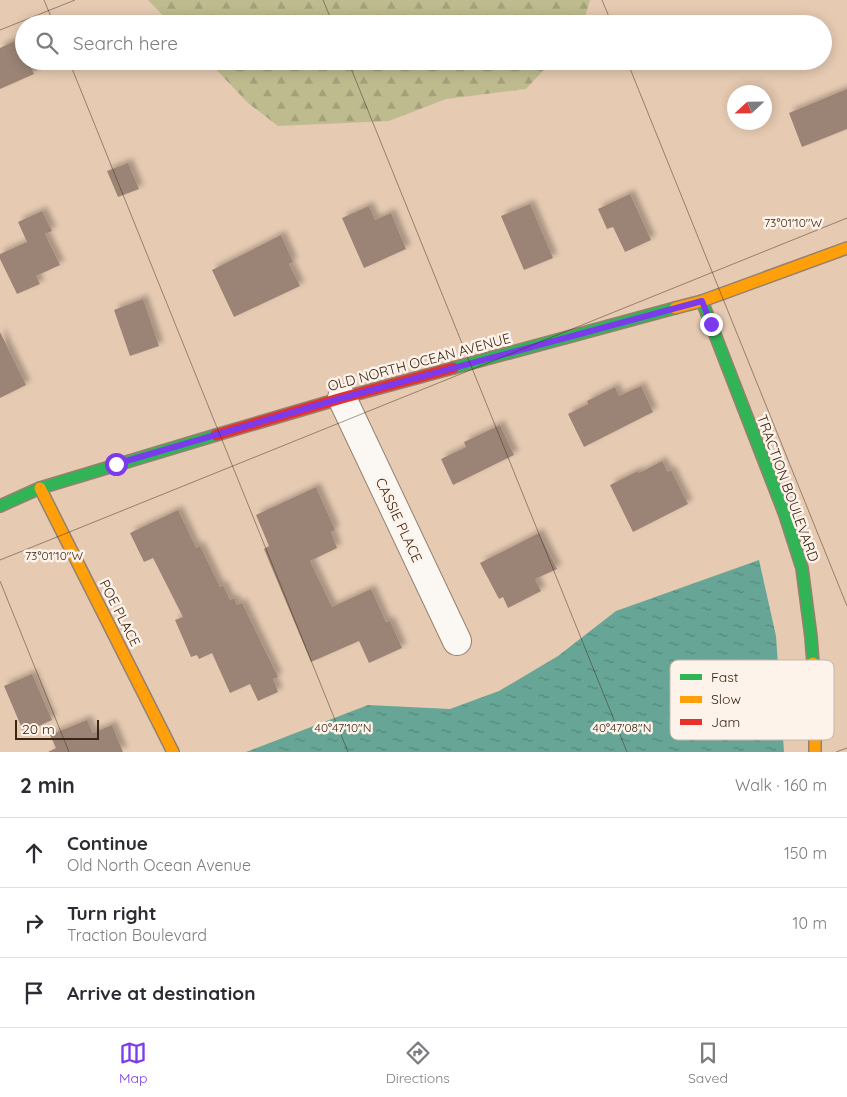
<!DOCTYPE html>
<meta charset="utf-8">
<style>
:root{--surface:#fff;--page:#f2f2f3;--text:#2b2b33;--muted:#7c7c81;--line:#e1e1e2;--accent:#7c3aed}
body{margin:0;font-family:Quicksand,sans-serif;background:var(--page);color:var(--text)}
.compass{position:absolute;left:727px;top:85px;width:45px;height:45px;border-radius:50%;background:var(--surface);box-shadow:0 2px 12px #0003;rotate:248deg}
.scale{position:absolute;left:15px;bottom:12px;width:84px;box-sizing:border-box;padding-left:5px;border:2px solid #392614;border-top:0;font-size:14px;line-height:18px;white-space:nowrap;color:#392614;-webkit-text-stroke:4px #fef3ea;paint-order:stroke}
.stop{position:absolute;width:15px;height:15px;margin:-11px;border:4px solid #7c3aed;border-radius:50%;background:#fff}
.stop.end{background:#7c3aed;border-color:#fff;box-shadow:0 1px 5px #0008}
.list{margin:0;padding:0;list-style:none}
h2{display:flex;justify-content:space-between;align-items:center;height:65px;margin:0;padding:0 20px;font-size:21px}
h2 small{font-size:16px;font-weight:400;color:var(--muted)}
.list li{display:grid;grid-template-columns:32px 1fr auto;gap:15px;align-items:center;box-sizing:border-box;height:70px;padding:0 20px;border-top:1px solid var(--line)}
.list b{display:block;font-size:19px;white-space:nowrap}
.list p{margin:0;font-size:16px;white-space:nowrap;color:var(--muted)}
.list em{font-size:16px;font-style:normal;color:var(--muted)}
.icon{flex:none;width:28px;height:28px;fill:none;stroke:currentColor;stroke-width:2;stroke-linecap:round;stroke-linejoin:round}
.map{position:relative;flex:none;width:847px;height:752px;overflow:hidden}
.search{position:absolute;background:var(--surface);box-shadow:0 2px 12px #0003;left:15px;right:15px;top:15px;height:55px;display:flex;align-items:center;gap:12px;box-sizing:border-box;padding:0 18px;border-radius:28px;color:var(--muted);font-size:19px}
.sheet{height:275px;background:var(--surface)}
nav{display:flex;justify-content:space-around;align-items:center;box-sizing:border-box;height:70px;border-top:1px solid var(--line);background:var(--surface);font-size:14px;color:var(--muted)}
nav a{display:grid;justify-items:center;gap:2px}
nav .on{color:var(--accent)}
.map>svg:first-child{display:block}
</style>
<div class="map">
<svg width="847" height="752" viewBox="0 0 847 752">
<defs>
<pattern id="forest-firs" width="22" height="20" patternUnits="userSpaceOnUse" patternTransform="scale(1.25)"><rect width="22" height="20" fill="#bebc8e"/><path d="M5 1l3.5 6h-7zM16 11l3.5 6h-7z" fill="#a4a17a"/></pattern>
<pattern id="water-ripples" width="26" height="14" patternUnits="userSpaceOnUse" patternTransform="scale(1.25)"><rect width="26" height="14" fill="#67a696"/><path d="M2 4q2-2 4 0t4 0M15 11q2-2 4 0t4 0" fill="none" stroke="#568779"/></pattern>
<filter id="shadow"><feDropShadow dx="4.5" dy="-4.5" stdDeviation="2.5" flood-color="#0004"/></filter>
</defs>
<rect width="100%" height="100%" fill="#e6cab2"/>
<!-- forest -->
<path fill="url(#forest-firs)" d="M148,0H590L583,24H171Z
M208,61H552L526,89L446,99L389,121L278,126L248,103Z"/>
<!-- water -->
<path fill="url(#water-ripples)" d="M759,560L776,636L784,752H246L368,705L450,709L499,691L558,656L616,611Z"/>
<!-- building -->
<path fill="#9b8475" filter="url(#shadow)" d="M19,39L24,51V61H28L34,74L0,89V48Z
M847,89V129L802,147L789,113Z
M128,163L139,189L118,197L107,171Z
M630,194L651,240L625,252L613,227L607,229L598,209Z
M530,204L553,258L524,270L501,216Z
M369,206L375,220L391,213L406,249L364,268L342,218Z
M42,211L52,231L45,234L60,265L36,276L40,284L17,294L0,259V254L27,242L18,222Z
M281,235L293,262L289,264L300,286L234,317L212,270Z
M143,299L159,346L130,356L114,310Z
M0,332L26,385L0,398Z
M641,386L653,412L584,447L568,414L588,404L587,401L615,387L619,396Z
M500,425L514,455L453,485L441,459L466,447L464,442Z
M662,461L668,472L671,470L688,504L633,532L610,485L638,471L639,473Z
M316,487L335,530L331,532L337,548L310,561L332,607L371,589L386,622L390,621L402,648L369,663L359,641L311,662L264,549L269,546L256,515Z
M178,510L196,548L200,546L220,587L223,585L230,600L234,598L237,605L242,603L278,677L273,679L278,692L258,701L250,684L230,693L212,653L199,659L197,655L191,657L175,620L183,617L153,558L144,562L130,533Z
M539,533L557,569L535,579L541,591L508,608L503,597L499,599L480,563Z
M32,674L52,720L24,733L4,686Z
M87,720L93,733L112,725L123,752H48L56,748L50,735Z"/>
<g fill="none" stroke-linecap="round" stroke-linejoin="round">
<defs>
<path id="street" d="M342,398L457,641"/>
<path id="fast" d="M702,301L785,515L802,568L811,637L813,663
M453,368L675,308
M0,506L40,488L216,435"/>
<path id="slow" d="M675,308L702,301L847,248
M40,488L173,752
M813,663L815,704V752"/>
<path id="jam" d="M216,435L342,398L453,368"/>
</defs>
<!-- street casing -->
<use href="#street" stroke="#96816e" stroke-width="30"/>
<!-- fast casing -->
<use href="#fast" stroke="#96816e" stroke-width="14"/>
<!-- slow casing -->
<use href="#slow" stroke="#96816e" stroke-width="14"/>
<!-- jam casing -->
<use href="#jam" stroke="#96816e" stroke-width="14"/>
<!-- street -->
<use href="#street" stroke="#fbf7f3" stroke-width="28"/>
<!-- fast -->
<use href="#fast" stroke="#30b455" stroke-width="11"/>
<!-- slow -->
<use href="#slow" stroke="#ff9f0a" stroke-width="11"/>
<!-- jam -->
<use href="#jam" stroke="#e5322d" stroke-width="11"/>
</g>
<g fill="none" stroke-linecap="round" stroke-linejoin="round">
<!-- route -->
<path stroke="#7c3aed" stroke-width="6" d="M116,464L342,398L702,301L711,324"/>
</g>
<!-- ticks -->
<path fill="none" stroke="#392614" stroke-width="1" stroke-opacity="0.45" d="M44,0L54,24M323,0L333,24M602,0L612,24M0,30L75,0M69,61L348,752M348,61L627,752M627,61L847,606M0,560L847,218M0,581L69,752M836,752L847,748"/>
<g text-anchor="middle" stroke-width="5" stroke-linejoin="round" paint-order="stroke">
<!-- street labels -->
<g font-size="14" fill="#392614" stroke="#fef3ea">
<text transform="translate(419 362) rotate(-15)" y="5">OLD NORTH OCEAN AVENUE</text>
<text transform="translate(788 488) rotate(70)" y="5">TRACTION BOULEVARD</text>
<text transform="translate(399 520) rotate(65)" y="5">CASSIE PLACE</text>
<text transform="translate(120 613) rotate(63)" y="5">POE PLACE</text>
</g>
</g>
<!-- legend -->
<rect x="670" y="660" width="164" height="80" rx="8" fill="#fef3ea" stroke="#c3b6aa" stroke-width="1"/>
<rect x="680" y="674" width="22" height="6" fill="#30b455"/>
<rect x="680" y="696" width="22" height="7" fill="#ff9f0a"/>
<rect x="680" y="719" width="22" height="6" fill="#e5322d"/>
<g font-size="14" fill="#392614">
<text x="711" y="682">Fast</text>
<text x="711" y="704">Slow</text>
<text x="711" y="727">Jam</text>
</g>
<g font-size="12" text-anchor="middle" fill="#392614" stroke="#fef3ea" stroke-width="5" stroke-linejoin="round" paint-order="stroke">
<text x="793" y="227">73°01'10"W</text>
<text x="54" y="560">73°01'10"W</text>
<text x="343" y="732">40°47'10"N</text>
<text x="622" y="732">40°47'08"N</text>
</g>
</svg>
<svg class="compass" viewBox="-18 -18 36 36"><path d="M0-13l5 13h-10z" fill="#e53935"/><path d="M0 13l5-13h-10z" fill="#7c7c81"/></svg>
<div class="scale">20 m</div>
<div class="stop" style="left:116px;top:464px"></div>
<div class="stop end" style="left:711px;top:324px"></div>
<div class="search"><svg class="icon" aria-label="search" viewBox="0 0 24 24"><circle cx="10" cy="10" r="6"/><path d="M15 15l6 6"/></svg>Search here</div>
</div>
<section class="sheet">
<h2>2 min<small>Walk · 160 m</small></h2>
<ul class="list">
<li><svg class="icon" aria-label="ahead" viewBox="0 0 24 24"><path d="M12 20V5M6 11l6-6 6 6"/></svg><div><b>Continue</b><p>Old North Ocean Avenue</p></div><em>150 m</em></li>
<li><svg class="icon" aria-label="right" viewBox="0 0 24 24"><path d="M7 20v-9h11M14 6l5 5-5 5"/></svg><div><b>Turn right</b><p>Traction Boulevard</p></div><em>10 m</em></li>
<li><svg class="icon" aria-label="arrive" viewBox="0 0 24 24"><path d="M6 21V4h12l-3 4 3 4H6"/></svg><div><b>Arrive at destination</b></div></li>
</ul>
</section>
<nav>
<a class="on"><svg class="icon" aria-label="map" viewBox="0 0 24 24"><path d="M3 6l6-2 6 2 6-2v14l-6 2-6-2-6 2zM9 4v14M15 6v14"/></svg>Map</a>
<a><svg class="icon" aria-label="directions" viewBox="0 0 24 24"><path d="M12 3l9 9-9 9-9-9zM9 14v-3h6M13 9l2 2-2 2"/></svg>Directions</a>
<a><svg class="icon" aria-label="saved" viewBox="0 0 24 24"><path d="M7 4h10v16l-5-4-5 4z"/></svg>Saved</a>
</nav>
